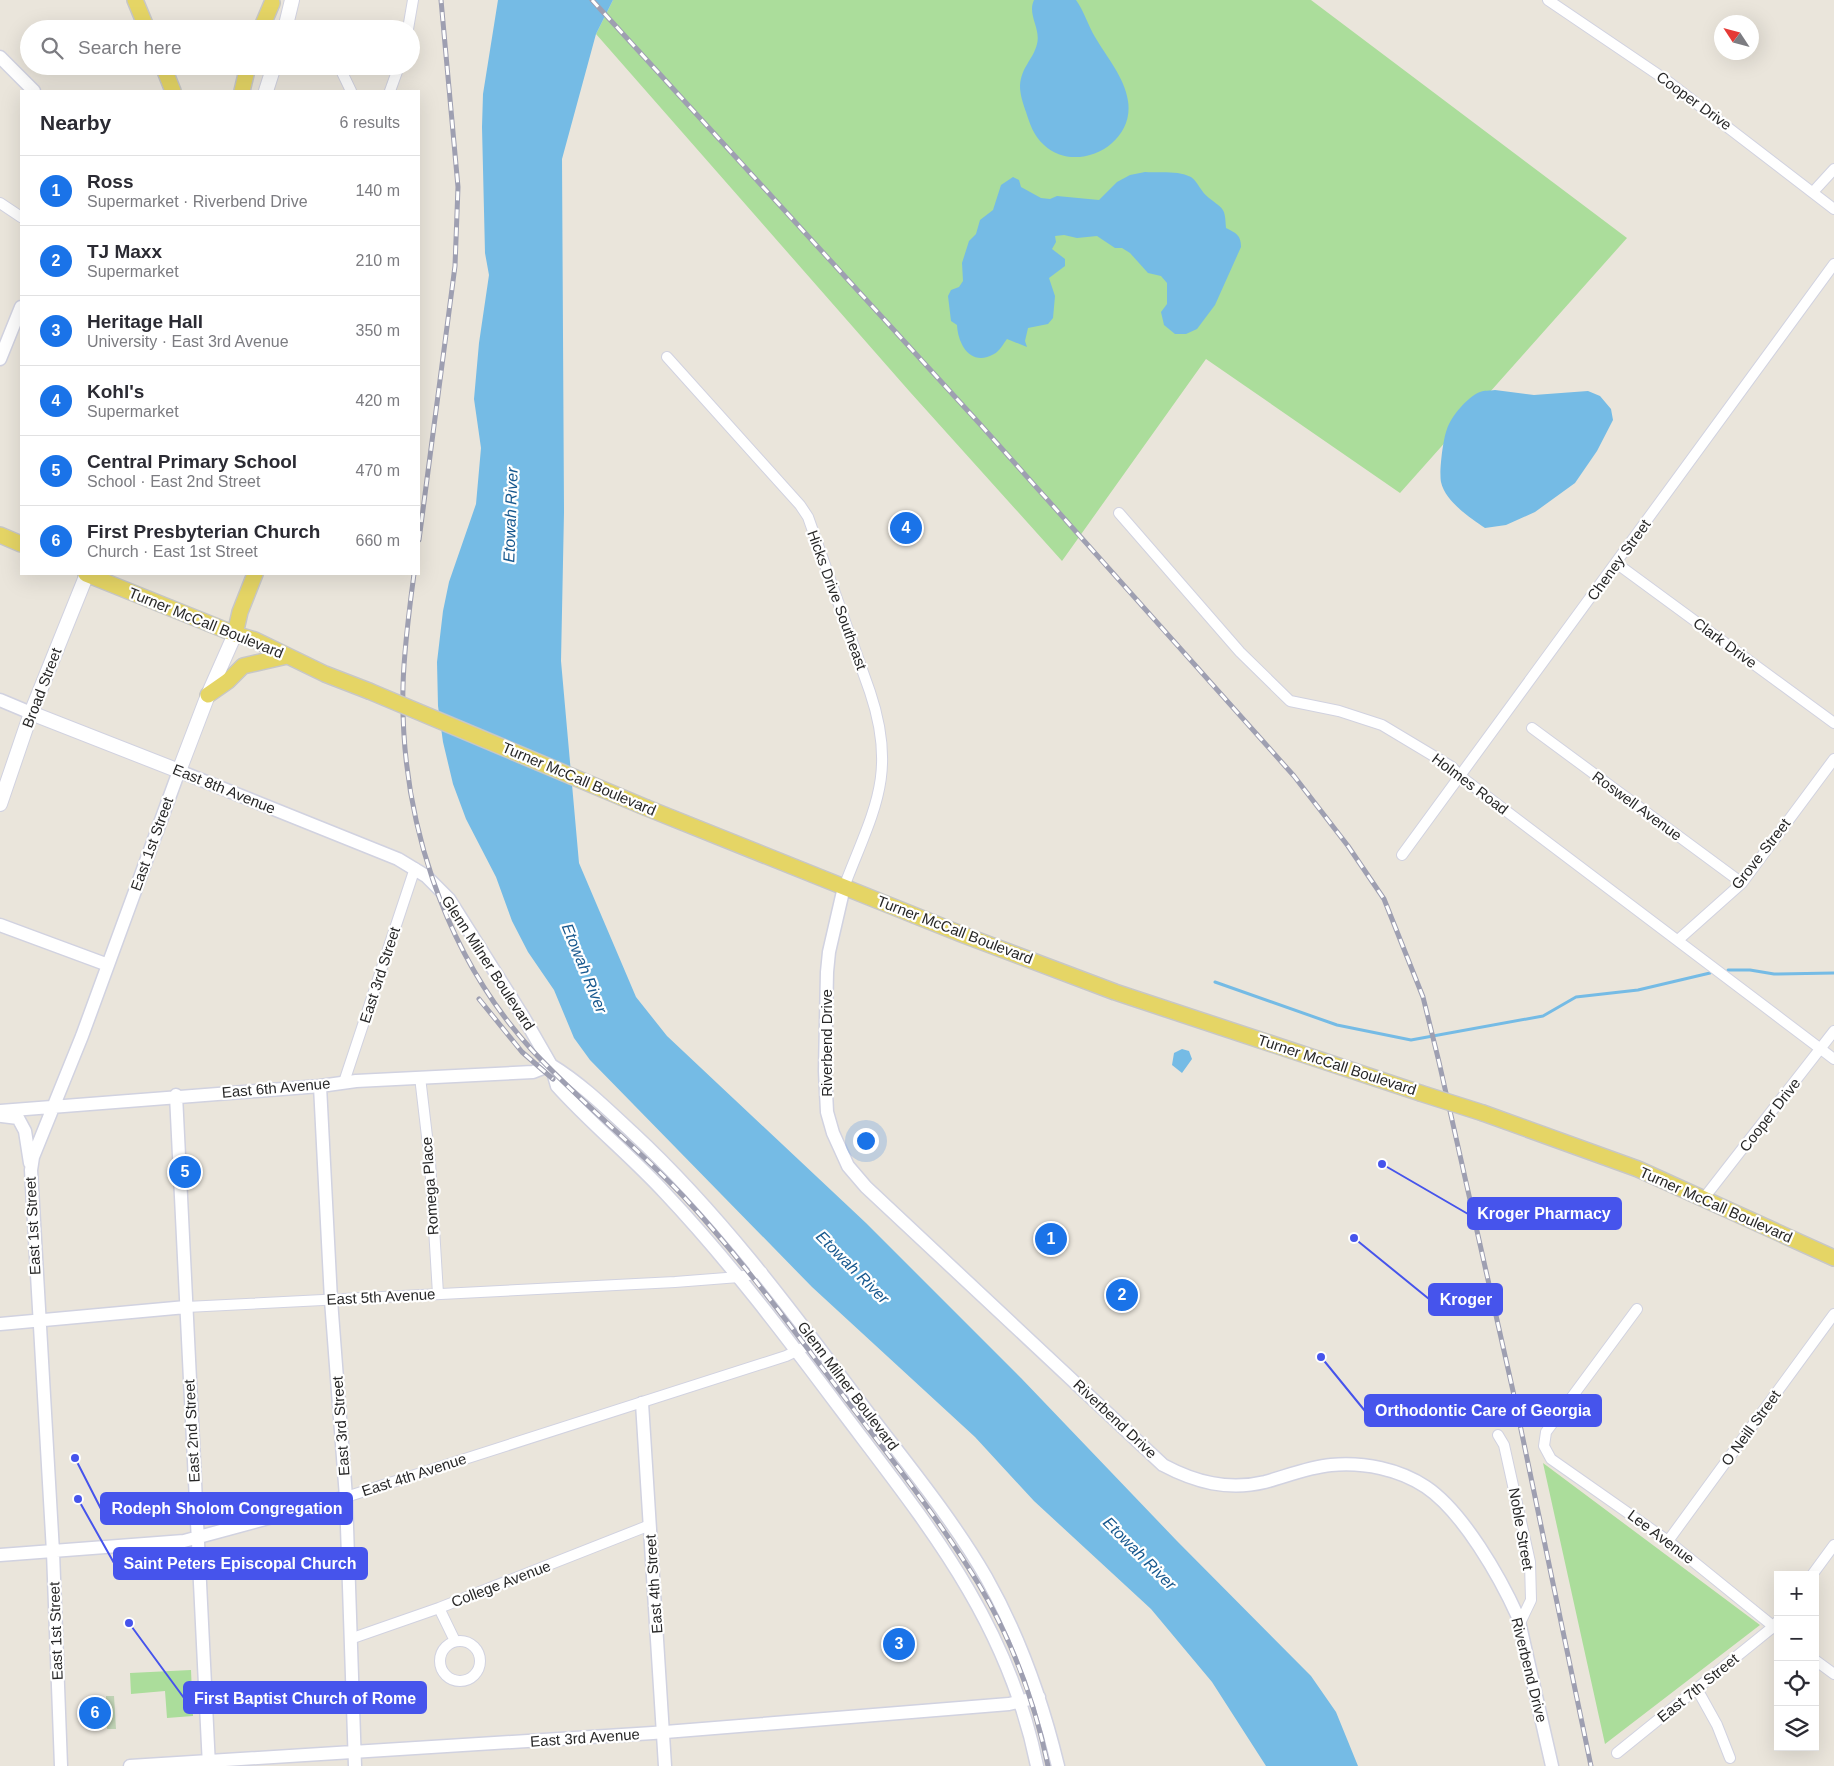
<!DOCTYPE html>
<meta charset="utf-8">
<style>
:root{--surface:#fff;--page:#f2f2f3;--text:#2b2b33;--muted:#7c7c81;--line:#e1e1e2;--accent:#1a73e8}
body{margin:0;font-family:Helvetica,sans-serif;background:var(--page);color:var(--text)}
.controls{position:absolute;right:15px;bottom:15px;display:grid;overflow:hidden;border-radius:0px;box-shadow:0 5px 20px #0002}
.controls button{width:45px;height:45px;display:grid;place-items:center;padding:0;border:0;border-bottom:1px solid var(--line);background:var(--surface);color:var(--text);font:25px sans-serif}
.compass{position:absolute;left:1714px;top:15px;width:45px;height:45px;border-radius:50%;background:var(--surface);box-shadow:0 5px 20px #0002;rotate:306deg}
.you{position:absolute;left:865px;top:1140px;width:18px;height:18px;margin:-12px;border:4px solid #fff;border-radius:50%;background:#1a73e8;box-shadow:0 0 0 8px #1a73e833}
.badge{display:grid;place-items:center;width:32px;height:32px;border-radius:50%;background:var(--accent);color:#fff;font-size:16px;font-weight:700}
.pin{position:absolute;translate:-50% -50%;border:2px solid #fff;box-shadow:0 1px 5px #0006}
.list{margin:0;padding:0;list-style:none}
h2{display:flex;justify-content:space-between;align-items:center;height:65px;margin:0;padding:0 20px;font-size:21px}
h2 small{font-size:16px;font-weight:400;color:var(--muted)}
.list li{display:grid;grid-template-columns:32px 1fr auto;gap:15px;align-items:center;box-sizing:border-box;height:70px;padding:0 20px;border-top:1px solid var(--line)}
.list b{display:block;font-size:19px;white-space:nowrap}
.list p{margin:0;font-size:16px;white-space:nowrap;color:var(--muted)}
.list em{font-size:16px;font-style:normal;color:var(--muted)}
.icon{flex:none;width:28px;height:28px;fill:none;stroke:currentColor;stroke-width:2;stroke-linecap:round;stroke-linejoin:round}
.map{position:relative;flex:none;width:1834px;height:1766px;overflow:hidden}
.search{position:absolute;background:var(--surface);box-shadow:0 5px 20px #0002;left:20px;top:20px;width:400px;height:55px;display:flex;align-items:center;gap:12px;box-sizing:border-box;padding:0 18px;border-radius:28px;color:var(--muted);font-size:19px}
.panel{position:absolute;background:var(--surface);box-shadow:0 5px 20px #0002;left:20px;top:90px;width:400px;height:485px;border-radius:0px}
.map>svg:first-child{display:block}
</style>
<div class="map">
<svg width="1834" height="1766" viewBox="0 0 1834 1766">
<rect width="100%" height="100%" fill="#eae5db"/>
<!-- green -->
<path fill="#abdd9b" d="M613,0H1311L1627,238L1400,493L1206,359L1062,561L910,392L596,34Z
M1543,1463L1760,1625L1605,1744Z
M191,1670L193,1716L167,1718L165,1691L131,1694L130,1673Z"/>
<!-- cemetery -->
<path fill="#bfd2b4" d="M106,1696H114L116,1729H107Z"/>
<!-- water -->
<path fill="#75bbe5" d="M498,0H613L596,34L562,159L564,512L561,661L579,863L636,997L667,1036L866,1223L1021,1378L1177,1541L1311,1676L1336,1712L1358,1766H1266L1212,1682L1151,1609L1034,1501L975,1437L812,1287L590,1060L574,1038L554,990L528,952L512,921L496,877L466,819L453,784L443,742L438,706L437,662L443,611L449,582L476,504L481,448L474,399L479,343L489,275L485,253L482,127L483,94Z
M1034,0H1076C1084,11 1088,25 1095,37C1106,56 1125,78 1128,101C1135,145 1076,175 1044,145C1033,135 1030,124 1026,112C1023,103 1020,95 1020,86C1021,67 1033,60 1037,44C1041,28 1027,15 1034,0Z
M1145,172C1159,173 1178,170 1191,177C1198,182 1201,192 1209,198C1224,210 1225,207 1226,228C1236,233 1241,235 1241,247L1215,305L1197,329L1186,334H1175L1164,325L1161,312L1167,304V283L1161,276L1148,273L1130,253L1122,248H1115L1097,236L1077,238L1064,235L1055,236L1056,242L1052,249L1065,259V266L1049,278L1055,296L1053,318L1048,324L1028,328L1025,341L1027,347L1007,339C1003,344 1000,351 994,354C971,367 958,345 957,325L951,321L948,296L951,290L959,287L963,281L962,263L969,241L976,234L980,220L993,210L1001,185L1013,177L1019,180L1021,187L1041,198L1050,199L1057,196L1099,200L1117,182L1130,175Z
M1495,390L1534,395L1588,391L1600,396L1611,409L1613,420L1597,451L1575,483L1535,512L1506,525L1485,528C1470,518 1445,501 1441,482C1439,472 1443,439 1447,429C1451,417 1467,397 1480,392C1484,390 1490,391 1495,390Z
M1182,1049L1189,1051L1192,1059L1182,1073L1172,1065L1174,1053Z"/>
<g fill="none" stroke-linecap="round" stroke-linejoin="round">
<!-- stream -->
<path stroke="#75bbe5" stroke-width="3" d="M1728,970H1750L1774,974L1834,973
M1215,982L1337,1025L1411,1040L1543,1016L1576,997L1638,990L1710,973"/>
<defs>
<path id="minor" d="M1548,0L1666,80L1834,209
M408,29L413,0
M339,66L351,91
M390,91L399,66
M1813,192L1834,169
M0,203L21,217
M667,357L800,505L808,517L870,692C898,775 873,811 844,887
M1119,513L1240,652L1290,701L1339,711L1382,725L1452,767L1460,776L1834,1059
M1616,563L1834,723
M1532,728L1742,883
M1402,855L1834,264
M1678,940L1742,883L1834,759
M420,1077L430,1162L438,1294
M344,1082L415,868
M1704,1198L1834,1031
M186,1307L675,1282L739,1277L762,1272
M1637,1309L1546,1432L1544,1446L1551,1459L1668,1541L1778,1630
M1498,1435L1504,1445L1530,1562L1531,1600L1520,1623
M346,1497L786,1356L815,1342
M1668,1541L1834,1314
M1812,1575L1834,1545
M439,1608L455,1641
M350,1639L439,1608L650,1525
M440 1661a20 20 0 1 1 40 0a20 20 0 1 1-40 0Z
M1815,1660L1834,1674
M1697,1689L1717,1725L1730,1758
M1617,1753L1773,1627L1778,1621"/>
<path id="tertiary" d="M0,57L34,91
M0,359L21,307
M0,700L31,713
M844,887L829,952L827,972L825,1071L827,1112L833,1133L848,1166L866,1187L1163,1465C1195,1482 1228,1491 1265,1482C1287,1476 1309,1467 1331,1465C1364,1462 1399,1469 1426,1487C1463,1512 1500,1577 1518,1617L1552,1766
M0,925L108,965
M551,1065C582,1084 606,1108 633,1133C719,1213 789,1307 860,1402C903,1459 950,1515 986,1577C1020,1637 1042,1700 1058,1766
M320,1086L331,1300L346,1497L355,1766
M176,1095L209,1766
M0,1111L320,1086L356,1081L533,1072L551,1065
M2,1116L18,1118L25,1131L30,1163
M0,1324L186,1307
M642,1403L665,1766
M0,1555L184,1541L346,1497
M61,1766L53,1552L31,1170L33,1157L82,1036L179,771L398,859L426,876L449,899L524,1018L551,1065L557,1086C591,1124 631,1156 665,1193C729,1261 785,1335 841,1410C927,1524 1008,1621 1037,1766
M130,1766L653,1733L1009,1704L1039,1697"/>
<path id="secondary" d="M285,29L292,0
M266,91L274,66
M31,713L179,771L208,695L235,634
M0,804L31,713L87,574"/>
<path id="primary" d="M135,0L147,29
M261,29L272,3
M163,66L173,91
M242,91L248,66
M0,535L21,544
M86,574L235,634L255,640L325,674L369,691
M235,634L240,612L255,574
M208,695L228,681L243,666L287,656
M647,808L961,934L1115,992L1420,1093
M1483,1113L1638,1169L1834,1258"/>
</defs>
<!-- minor casing -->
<use href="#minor" stroke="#d1d2e0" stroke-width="12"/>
<!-- tertiary casing -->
<use href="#tertiary" stroke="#d1d2e0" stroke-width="15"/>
<!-- secondary casing -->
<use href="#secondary" stroke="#d1d2e0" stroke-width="16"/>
<!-- primary casing -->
<use href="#primary" stroke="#c7c7c7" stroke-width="18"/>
<!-- minor -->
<use href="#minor" stroke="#fff" stroke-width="10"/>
<!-- tertiary -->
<use href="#tertiary" stroke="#fff" stroke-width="12"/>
<!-- secondary -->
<use href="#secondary" stroke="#fff" stroke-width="14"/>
<!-- primary -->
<use href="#primary" stroke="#e5d565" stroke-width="15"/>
<defs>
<path id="rail" d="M592,0L979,423L1294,776L1348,846L1384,899L1423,997L1439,1062L1513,1391L1591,1766
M419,540L455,266L458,187L441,0
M414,574C409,611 404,649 403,686C400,816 443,952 531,1049C579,1101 635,1145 683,1196C741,1258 791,1327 842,1394C889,1456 937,1516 978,1583C1011,1638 1035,1703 1048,1766
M479,999L522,1052L553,1079"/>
</defs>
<!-- rail casing -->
<use href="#rail" stroke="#9e9fb1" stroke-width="5"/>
<!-- rail -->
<use href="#rail" stroke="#fff" stroke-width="3" stroke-dasharray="9" stroke-linecap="butt"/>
<defs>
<path id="primary-bridge" d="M369,691L647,808
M1420,1093L1483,1113"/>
</defs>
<!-- primary-bridge casing -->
<use href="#primary-bridge" stroke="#c7c7c7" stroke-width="18" stroke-linecap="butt"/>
<!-- primary-bridge -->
<use href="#primary-bridge" stroke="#e5d565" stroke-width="15"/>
</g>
<g text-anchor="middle" stroke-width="4.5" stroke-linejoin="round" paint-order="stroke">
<!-- street labels -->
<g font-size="15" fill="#282828" stroke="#fff">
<text transform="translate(1694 101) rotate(36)" y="5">Cooper Drive</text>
<text transform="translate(1619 560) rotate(-54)" y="5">Cheney Street</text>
<text transform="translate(837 600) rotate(70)" y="5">Hicks Drive Southeast</text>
<text transform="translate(206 623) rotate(22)" y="5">Turner McCall Boulevard</text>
<text transform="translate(1725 643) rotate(36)" y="5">Clark Drive</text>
<text transform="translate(42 688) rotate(-69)" y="5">Broad Street</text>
<text transform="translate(579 779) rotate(23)" y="5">Turner McCall Boulevard</text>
<text transform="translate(1470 784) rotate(37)" y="5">Holmes Road</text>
<text transform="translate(224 789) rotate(22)" y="5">East 8th Avenue</text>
<text transform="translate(1637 806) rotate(36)" y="5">Roswell Avenue</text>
<text transform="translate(152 844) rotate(-70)" y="5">East 1st Street</text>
<text transform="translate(1761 854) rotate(-52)" y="5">Grove Street</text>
<text transform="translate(955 930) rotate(21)" y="5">Turner McCall Boulevard</text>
<text transform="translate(488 963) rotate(57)" y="5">Glenn Milner Boulevard</text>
<text transform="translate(380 975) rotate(-72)" y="5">East 3rd Street</text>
<text transform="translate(827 1043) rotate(-90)" y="5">Riverbend Drive</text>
<text transform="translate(1337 1065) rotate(18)" y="5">Turner McCall Boulevard</text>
<text transform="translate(276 1088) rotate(-5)" y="5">East 6th Avenue</text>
<text transform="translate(1770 1115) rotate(-52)" y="5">Cooper Drive</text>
<text transform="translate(430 1186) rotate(-94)" y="5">Romega Place</text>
<text transform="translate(1716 1205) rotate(24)" y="5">Turner McCall Boulevard</text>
<text transform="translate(33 1226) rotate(-93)" y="5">East 1st Street</text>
<text transform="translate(381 1297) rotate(-3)" y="5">East 5th Avenue</text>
<text transform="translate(848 1386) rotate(53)" y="5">Glenn Milner Boulevard</text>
<text transform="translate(1115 1419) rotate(43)" y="5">Riverbend Drive</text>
<text transform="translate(341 1426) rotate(-94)" y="5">East 3rd Street</text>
<text transform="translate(1751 1428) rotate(-54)" y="5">O Neill Street</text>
<text transform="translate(192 1431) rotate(-93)" y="5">East 2nd Street</text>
<text transform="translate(414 1475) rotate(-18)" y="5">East 4th Avenue</text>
<text transform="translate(1521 1529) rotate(80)" y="5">Noble Street</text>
<text transform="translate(1661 1537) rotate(37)" y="5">Lee Avenue</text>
<text transform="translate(501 1584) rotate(-21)" y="5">College Avenue</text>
<text transform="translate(654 1584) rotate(-94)" y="5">East 4th Street</text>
<text transform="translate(56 1631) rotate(-92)" y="5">East 1st Street</text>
<text transform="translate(1529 1670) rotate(76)" y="5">Riverbend Drive</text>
<text transform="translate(1698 1688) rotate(-39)" y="5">East 7th Street</text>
<text transform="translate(585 1738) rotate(-4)" y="5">East 3rd Avenue</text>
</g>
<!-- water labels -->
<g font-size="16" font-style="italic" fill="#17588e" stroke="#fff">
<text transform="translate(510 515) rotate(-88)" y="6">Etowah River</text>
<text transform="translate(585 968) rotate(68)" y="6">Etowah River</text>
<text transform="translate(853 1267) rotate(45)" y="6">Etowah River</text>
<text transform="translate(1140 1553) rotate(45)" y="6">Etowah River</text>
</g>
</g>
<!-- callouts -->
<path fill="none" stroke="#4654ec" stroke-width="2" d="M1382 1164L1468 1214M1354 1238L1429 1299M1321 1357L1365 1411M75 1458L101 1509M78 1499L114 1563M129 1623L184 1698"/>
<g fill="#4654ec" stroke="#fff" stroke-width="2">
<circle cx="1382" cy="1164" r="5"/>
<circle cx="1354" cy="1238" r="5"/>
<circle cx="1321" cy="1357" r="5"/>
<circle cx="75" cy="1458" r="5"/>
<circle cx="78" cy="1499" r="5"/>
<circle cx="129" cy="1623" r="5"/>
</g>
<g fill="#4654ec" stroke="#4654ec" stroke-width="2">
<rect x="1468" y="1198" width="153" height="31" rx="5"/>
<rect x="1429" y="1284" width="73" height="31" rx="5"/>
<rect x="1365" y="1395" width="236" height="31" rx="5"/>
<rect x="101" y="1493" width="251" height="31" rx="5"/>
<rect x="114" y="1548" width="253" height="31" rx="5"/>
<rect x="184" y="1682" width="242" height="31" rx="5"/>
</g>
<g font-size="16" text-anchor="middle" font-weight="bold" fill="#fff">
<text x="1544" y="1219">Kroger Pharmacy</text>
<text x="1466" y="1305">Kroger</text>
<text x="1483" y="1416">Orthodontic Care of Georgia</text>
<text x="227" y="1514">Rodeph Sholom Congregation</text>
<text x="240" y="1569">Saint Peters Episcopal Church</text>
<text x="305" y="1704">First Baptist Church of Rome</text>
</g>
</svg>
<div class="controls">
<button>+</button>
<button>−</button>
<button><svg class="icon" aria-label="locate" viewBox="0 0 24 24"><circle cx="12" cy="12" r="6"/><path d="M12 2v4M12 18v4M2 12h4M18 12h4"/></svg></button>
<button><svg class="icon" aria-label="layers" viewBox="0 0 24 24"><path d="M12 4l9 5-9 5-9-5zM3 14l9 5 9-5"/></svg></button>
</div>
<svg class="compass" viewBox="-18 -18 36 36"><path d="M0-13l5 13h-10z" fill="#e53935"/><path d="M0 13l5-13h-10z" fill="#7c7c81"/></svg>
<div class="you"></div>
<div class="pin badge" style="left:1051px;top:1239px">1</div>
<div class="pin badge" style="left:1122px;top:1295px">2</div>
<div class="pin badge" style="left:899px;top:1644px">3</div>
<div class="pin badge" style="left:906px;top:528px">4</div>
<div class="pin badge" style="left:185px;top:1172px">5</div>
<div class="pin badge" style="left:95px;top:1713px">6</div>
<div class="search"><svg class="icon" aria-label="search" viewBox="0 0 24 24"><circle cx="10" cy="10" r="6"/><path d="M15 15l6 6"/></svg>Search here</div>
<section class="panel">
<h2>Nearby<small>6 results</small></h2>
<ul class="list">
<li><span class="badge">1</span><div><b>Ross</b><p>Supermarket · Riverbend Drive</p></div><em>140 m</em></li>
<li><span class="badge">2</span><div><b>TJ Maxx</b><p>Supermarket</p></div><em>210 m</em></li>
<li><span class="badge">3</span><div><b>Heritage Hall</b><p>University · East 3rd Avenue</p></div><em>350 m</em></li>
<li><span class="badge">4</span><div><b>Kohl's</b><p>Supermarket</p></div><em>420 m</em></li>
<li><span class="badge">5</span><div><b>Central Primary School</b><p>School · East 2nd Street</p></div><em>470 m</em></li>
<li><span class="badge">6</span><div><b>First Presbyterian Church</b><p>Church · East 1st Street</p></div><em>660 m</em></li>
</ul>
</section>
</div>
